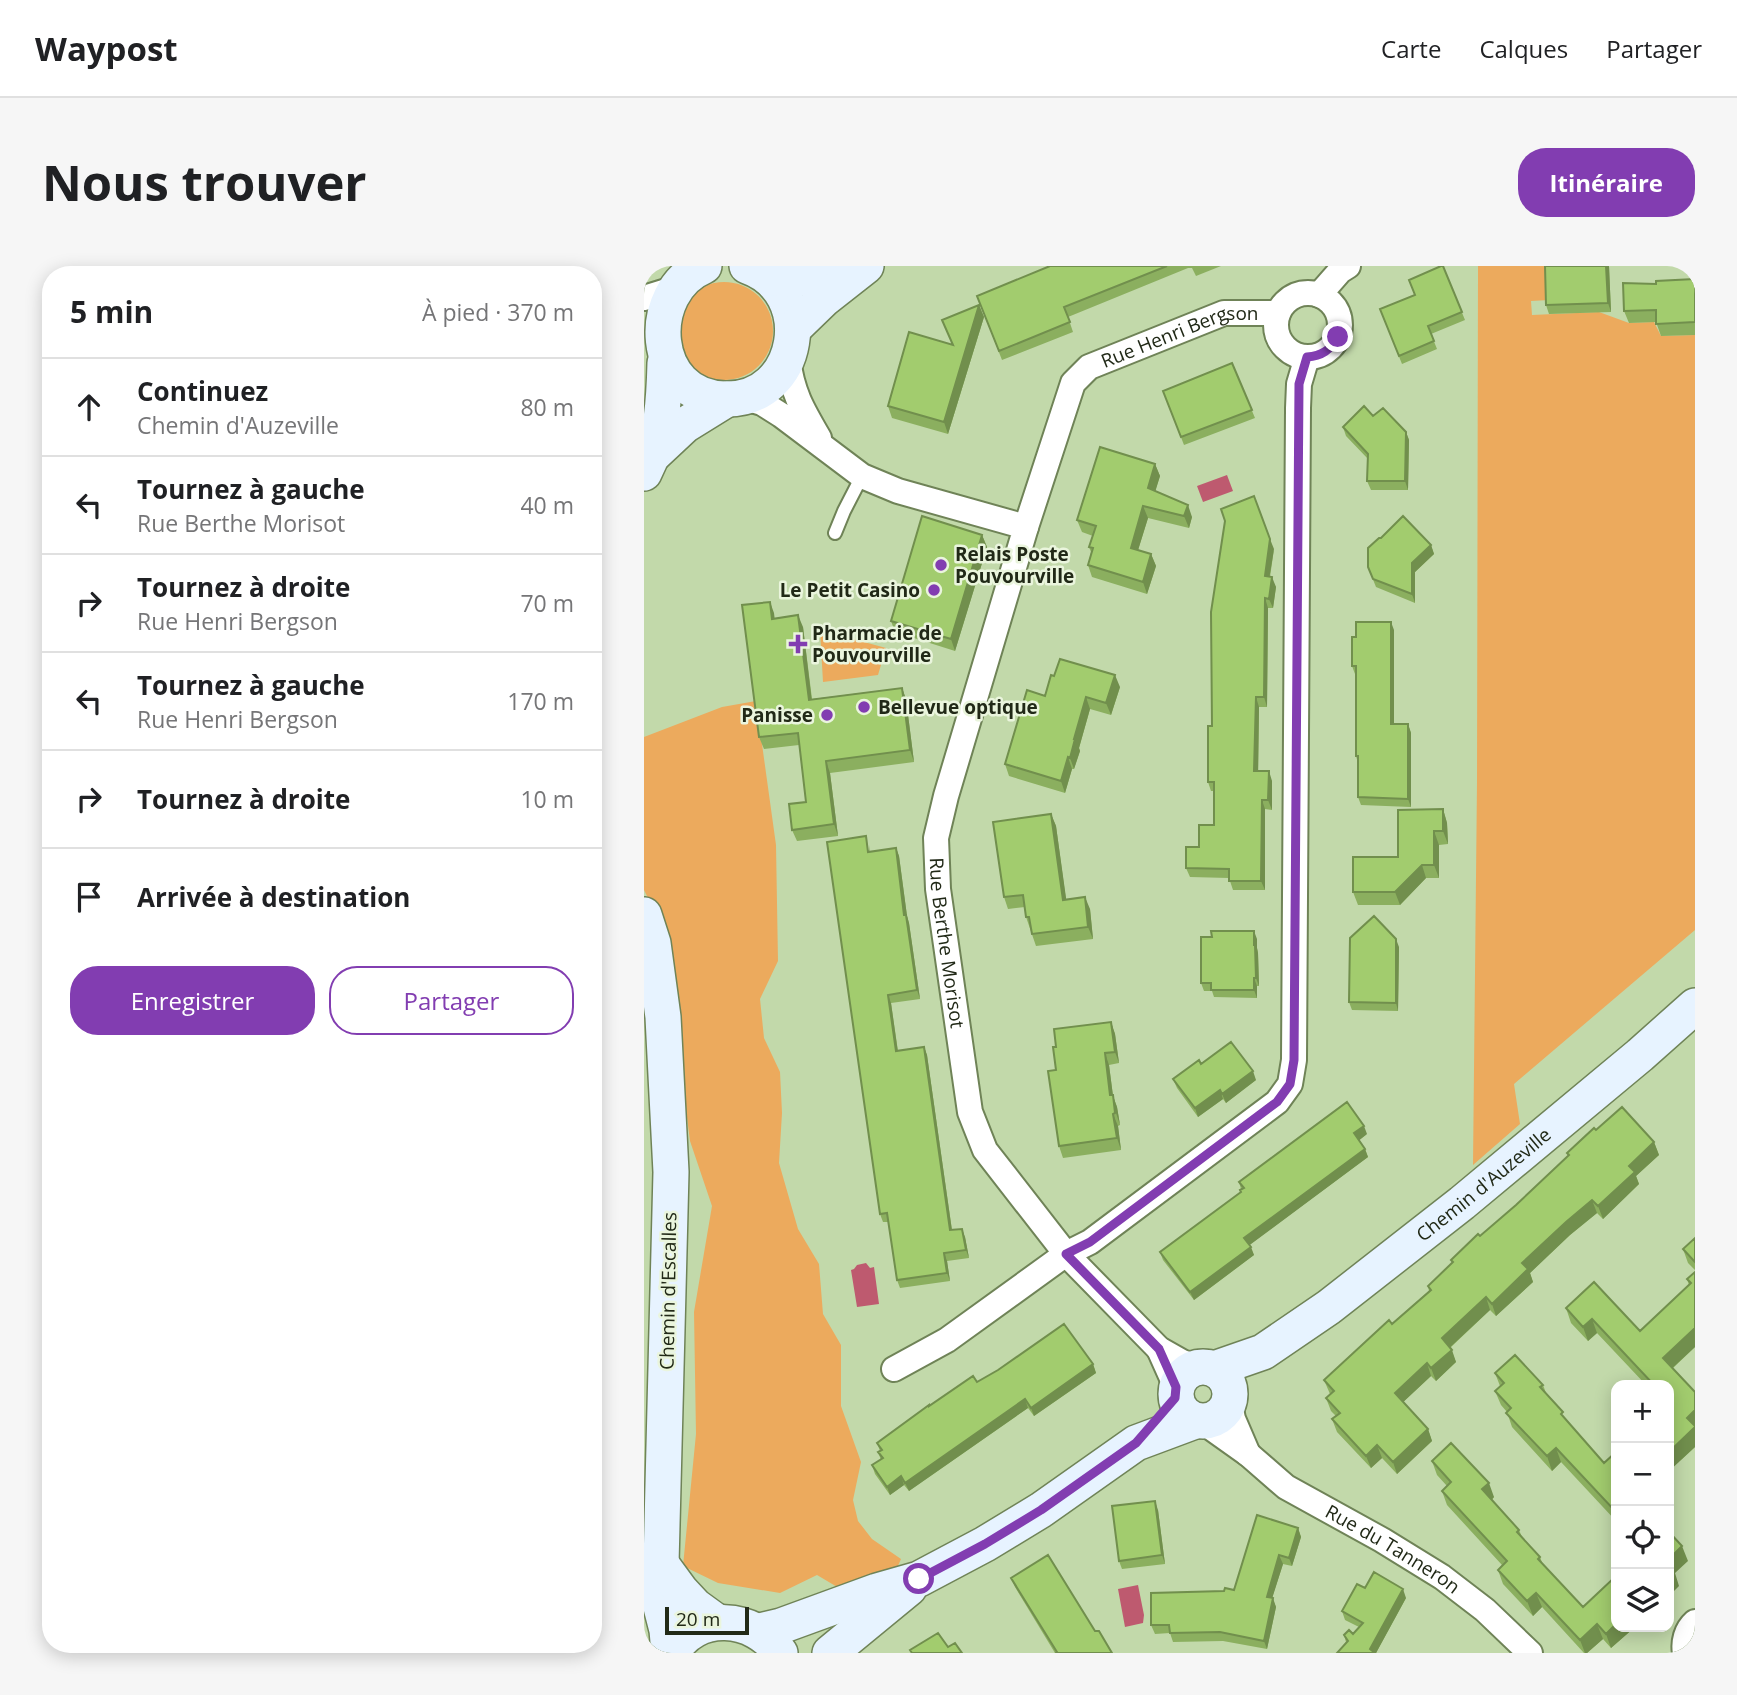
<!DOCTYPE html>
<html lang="fr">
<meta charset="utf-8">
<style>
:root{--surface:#fff;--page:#f6f6f6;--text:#202124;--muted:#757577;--line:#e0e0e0;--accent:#823db1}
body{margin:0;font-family:"Open Sans",sans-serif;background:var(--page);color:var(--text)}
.controls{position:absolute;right:21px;bottom:21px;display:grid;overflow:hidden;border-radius:14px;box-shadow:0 4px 18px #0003}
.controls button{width:63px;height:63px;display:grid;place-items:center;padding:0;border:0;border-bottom:2px solid var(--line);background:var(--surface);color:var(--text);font:35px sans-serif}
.scale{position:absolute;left:21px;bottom:18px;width:84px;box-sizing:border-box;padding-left:7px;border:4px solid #212917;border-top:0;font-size:19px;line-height:24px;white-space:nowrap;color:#212917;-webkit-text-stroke:5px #eaf5dd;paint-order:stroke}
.stop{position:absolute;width:21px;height:21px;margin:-16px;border:5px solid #823db1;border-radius:50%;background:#fff}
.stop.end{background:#823db1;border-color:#fff;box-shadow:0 2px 7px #0008}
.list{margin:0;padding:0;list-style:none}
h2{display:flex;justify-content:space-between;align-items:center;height:91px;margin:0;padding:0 28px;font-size:30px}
h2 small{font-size:23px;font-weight:400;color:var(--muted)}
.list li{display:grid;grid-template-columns:46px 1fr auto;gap:21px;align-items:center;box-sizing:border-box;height:98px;padding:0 28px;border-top:2px solid var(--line)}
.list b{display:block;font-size:26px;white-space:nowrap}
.list p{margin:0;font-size:23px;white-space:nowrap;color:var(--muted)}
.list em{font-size:23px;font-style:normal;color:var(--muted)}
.actions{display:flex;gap:14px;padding:21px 28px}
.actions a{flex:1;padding:16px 0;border:2px solid var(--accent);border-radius:28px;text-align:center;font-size:24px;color:var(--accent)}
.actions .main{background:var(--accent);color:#fff}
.icon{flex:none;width:38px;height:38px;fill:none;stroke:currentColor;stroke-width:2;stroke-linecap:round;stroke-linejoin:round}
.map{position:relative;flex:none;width:1051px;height:1387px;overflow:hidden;border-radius:28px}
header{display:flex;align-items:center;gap:42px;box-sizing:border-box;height:98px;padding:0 35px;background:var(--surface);border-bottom:2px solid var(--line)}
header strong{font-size:33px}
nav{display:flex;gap:38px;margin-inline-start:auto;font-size:24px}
.intro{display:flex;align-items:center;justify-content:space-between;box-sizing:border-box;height:168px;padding:0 42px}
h1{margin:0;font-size:49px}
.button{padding:18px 32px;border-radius:28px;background:var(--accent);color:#fff;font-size:24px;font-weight:700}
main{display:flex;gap:42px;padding:0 42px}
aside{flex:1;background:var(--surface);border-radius:28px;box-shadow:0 4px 18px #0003}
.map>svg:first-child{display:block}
</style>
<header>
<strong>Waypost</strong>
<nav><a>Carte</a><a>Calques</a><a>Partager</a></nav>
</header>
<div class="intro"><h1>Nous trouver</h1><a class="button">Itinéraire</a></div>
<main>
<aside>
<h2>5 min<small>À pied · 370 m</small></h2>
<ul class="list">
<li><svg class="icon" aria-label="ahead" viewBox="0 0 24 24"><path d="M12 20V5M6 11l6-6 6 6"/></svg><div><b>Continuez</b><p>Chemin d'Auzeville</p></div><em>80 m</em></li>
<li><svg class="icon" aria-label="left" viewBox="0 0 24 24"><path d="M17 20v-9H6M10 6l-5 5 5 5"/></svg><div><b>Tournez à gauche</b><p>Rue Berthe Morisot</p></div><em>40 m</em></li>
<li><svg class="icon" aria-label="right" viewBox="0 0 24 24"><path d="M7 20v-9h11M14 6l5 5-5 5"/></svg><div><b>Tournez à droite</b><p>Rue Henri Bergson</p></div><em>70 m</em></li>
<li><svg class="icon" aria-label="left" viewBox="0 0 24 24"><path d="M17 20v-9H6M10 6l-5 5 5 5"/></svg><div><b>Tournez à gauche</b><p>Rue Henri Bergson</p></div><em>170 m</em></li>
<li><svg class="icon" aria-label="right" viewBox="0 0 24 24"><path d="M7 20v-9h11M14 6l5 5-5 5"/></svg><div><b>Tournez à droite</b></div><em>10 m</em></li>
<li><svg class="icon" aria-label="arrive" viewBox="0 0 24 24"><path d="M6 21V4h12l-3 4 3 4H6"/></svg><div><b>Arrivée à destination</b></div></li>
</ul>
<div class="actions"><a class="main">Enregistrer</a><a>Partager</a></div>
</aside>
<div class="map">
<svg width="1051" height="1387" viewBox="0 0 1051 1387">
<rect width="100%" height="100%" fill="#c2d9aa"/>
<!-- green -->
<path fill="#ecaa5d" d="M834,0H904L905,34L887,35L888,49L955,46L985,57L1010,56L1017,70L1051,69V664L870,818L876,858L829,899L833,516Z
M31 65a49 49 0 1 1 98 0a49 49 0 1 1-98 0Z
M176,364L242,382L234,409L179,416Z
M112,435L132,579L134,695L116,733L120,772L136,806L138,847L135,897L154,963L175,998L179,1048L197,1079V1140L217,1196L209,1234L214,1255L228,1273L257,1293L250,1309L200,1325L173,1309L136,1327L74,1317L39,1300L52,1168L50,1046L68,940L46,875L19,662L0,624V471L78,441Z"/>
<!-- water -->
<path fill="#be5a6f" d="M583,209L589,225L559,236L553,220Z
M222,997L226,1002L230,1001L235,1038L213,1041L207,1004L210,1003L213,999Z
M494,1319L500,1349L499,1357L481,1361L474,1323Z"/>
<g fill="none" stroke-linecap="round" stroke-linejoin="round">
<defs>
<path id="lane" d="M191,267L200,245L218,210"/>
<g id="street">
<circle cx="664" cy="59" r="32"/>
<path d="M675,29L696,5L704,0"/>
<path d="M0,32L26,24"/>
<path d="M144,93C148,126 158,143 175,172"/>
<path id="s1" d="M98,131L118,137L137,149L218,210L254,225L382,261L302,530L292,572L294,623L326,846L341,884L422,988L515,1083L538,1096L554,1101"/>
<path id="s2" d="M382,261L429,117L445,101L580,47H634"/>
<path d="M515,1083L532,1121"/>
<path d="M250,1103L303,1074L422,988L446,976L633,836L646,818L650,794L654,142L655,118L663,91"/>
<path d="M585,1134L589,1153L604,1188"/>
<path id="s3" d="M559,1156L604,1188L642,1221L738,1274L798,1311L841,1344L886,1387"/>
<path d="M1041,1387C1039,1376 1042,1364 1051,1356"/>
</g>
<g id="secondary">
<path d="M60,0C0,25 5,131 81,133C157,135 175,25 103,0"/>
<path d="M125,12L149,13L168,11L200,0"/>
<path d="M150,62L180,33L222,0"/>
<path d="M10,188L41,159L83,133"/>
<path d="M0,207C18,172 20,136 21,97"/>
<path d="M0,649L9,677L19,751L27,906L16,1337L23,1364L25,1387"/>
<circle cx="559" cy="1128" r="27"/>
<path id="s4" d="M570,1103L619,1086L685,1041L818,937L996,789L1051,740"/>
<path d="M18,1299L37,1325L51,1340L73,1356"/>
<path d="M116,1365L137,1360L233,1325L275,1313L341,1278L397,1244L492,1177L551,1155"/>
<path d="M28,1387C51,1344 111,1349 136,1387"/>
<path d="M186,1387L265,1322"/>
</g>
</defs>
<!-- lane casing -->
<use href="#lane" stroke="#6f8357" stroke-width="16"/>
<!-- street casing -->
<use href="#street" stroke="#6f8357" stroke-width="28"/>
<!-- secondary casing -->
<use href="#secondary" stroke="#6f8357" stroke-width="38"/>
<!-- lane -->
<use href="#lane" stroke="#fff" stroke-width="12"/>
<!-- street -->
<use href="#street" stroke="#fff" stroke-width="24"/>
<!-- secondary -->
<use href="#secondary" stroke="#e7f3ff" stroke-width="35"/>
</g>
<!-- wall -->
<path fill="#8baf5f" d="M406,0H577L552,10L548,2H544L424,51L429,66L358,94L333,30Z
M799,0L821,54L787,68L793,83L758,98L736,43L771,29Z
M965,0L967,46L905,48L902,39Z
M1051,13V69L1017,70L1012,56L985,57L980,45L1012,18Z
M335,39L340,51L304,168L248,152L244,140L308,79Z
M588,97L611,152L540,179L519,125Z
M729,150L762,166L765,174L764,224H727L723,215L724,193L702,170L699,161Z
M511,198L516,210L511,225L548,251L545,262L504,252L494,284L507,288L512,300L503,328L448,311L444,299L447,286L445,281L449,270L438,266L433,254Z
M338,269L343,281L311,385L251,366L247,355Z
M787,279L790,288L771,306V337L732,321L724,301Z
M630,283L626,311L632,321L629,342H624L623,441H615L614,505L628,515V544L621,543V624H589L585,612L546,611L542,602L570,559V525H567L564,516L568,460Z
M126,336L130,352L159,361L168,433L258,422L262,433L270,496L186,507L194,570L153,575L148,564L162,536L155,479L120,483L115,471Z
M750,364V458H764L767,467V541L717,539L714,531V497L712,490V408H711L708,400L712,371Z
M476,421L467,449L446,443L435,482L436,485L430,503H428L421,527L365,510L361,498L401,430Z
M799,543L803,557L804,578L795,579V612H782L756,639H714L709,626L754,591Z
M407,548L412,560L422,634L446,643L449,673L392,680L382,651L381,641L364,643L360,631Z
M225,579L226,586L252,582L255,590L263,650L265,657L276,733L247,737L254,785L280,781L283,789L308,964L321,971L325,992L303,995L306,1015L256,1022L253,1014L245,956H239L236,948Z
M613,673V682L614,687L615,720H613V732L570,731L568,725H560L557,717Z
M755,681L754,745L708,744L705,736Z
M467,756L471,768L475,797L465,799L469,830L473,841L476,859L474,860L477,884L419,892L415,880L412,804V781Z
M557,798L612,814L582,837L579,833L554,851L533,822L529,813Z
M952,864L1010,876L1015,889L992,910L995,918L959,953L953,947L926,969L886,1007L889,1016L852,1050L846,1044L806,1082L812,1096L792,1115L787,1110L759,1136L784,1163L788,1175L753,1208L738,1192L727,1202L693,1166L688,1153L692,1150L687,1145L682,1132L686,1128L680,1114L748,1058L785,1025L784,1020L808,997L807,994L836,970L872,939L924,890L923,887Z
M723,868L715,874L721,883L724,891L605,979L610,989L550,1034L519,994L516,986L597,926V923L595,916Z
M1051,972V1004L1044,997L1039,983Z
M1051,1006V1081L1029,1102L1051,1181L1025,1205V1119H1002L953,1067L944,1075L927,1057L922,1042L996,1065L1045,1019L1043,1013Z
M449,1098L452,1107L390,1150L384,1142L265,1225L260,1219L246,1229L231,1208L228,1199L237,1194L234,1186L236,1185L233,1177L286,1140L333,1116Z
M851,1107L899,1119L902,1127L921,1153L960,1197L972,1186V1255L917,1196L908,1205L868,1161L863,1146L857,1139L851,1125L856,1120Z
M788,1195L850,1231L848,1234L875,1264L878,1271L896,1291L899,1299L939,1341L972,1361H991L967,1382L959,1373L943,1387H940L898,1341L889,1350L859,1318L854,1304L858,1299L803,1239L798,1225L803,1220L793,1209Z
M514,1244L521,1298L478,1303L475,1295Z
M654,1262L657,1271L648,1300L639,1298L628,1332L632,1341L623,1383L579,1375L529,1376L526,1367L511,1368L507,1359L580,1325L590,1324Z
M367,1312L451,1365L411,1387L371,1321Z
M721,1322L762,1332L732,1387H693L702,1376L700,1369L709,1368L715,1361L701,1354L698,1345Z"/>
<!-- shaded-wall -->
<path fill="#718f4d" d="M962,0H965L967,46L964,37Z
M335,39L340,51L304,168L300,156Z
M762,166L765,174L764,224L761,215Z
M511,198L516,210L509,233L504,222Z
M544,239L548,251L545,262L540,250Z
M499,240L504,252L491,294L487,282Z
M338,269L343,281L311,385L307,373Z
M626,273L630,283L624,320L621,310Z
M787,279L790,288L771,306V337L768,328V297Z
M507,288L512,300L503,328L499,316Z
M628,311L632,321L629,342L625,333Z
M621,332L624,342L623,441L620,431Z
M126,336L130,347L132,364L128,353Z
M154,349L159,361L169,445L165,434Z
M747,356L750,364V467L747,458Z
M471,409L476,421L467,449L462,437Z
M258,422L262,433L270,496L266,484Z
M442,431L446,443L435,482L436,485L430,503L426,492L430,473Z
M612,431L615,441L614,515L610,505Z
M764,458L767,467V541L764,533Z
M424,491L428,503L421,527L417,515Z
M182,495L186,507L194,570L190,558Z
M625,505L628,515V544L624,534Z
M618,534L621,543V624L617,615Z
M799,543L803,557L804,578L799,565Z
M407,548L412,560L424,646L419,634Z
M790,565L795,579V612L790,599Z
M252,582L255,590L263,650L265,657L276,733L273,724L260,649Z
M778,599L782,612L756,639L751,626Z
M441,631L446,643L449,673L444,661Z
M610,665L613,673V682L614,687L615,720L612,712Z
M752,673L755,681L754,745L752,737Z
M610,712L613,720V732L610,724Z
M244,729L247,737L255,794L252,785Z
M467,756L471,768L475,797L471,786Z
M280,781L283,789L309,972L306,964Z
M461,787L465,799L469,830L473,841L476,859L466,829Z
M609,805L612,814L582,837L578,828Z
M576,824L579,833L554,851L551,842Z
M469,848L474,860L477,884L473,872Z
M720,860L723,868L713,876L710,867Z
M1010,876L1015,889L992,910L995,918L959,953L954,940L985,900Z
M721,883L724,891L603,981L600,972Z
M948,934L953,947L926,969L886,1007L889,1016L852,1050L848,1038L878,997L922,956Z
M318,963L321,971L325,992L322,984Z
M607,981L610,989L550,1034L546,1026Z
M300,987L303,995L306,1015L303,1007Z
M842,1031L846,1044L802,1085L798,1072Z
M948,1053L953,1067L944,1075L939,1061Z
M1051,1062V1081L1024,1106L1019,1092Z
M808,1084L812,1096L792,1115L787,1102Z
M783,1097L787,1110L755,1140L751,1127Z
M449,1098L452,1107L390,1150L387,1142Z
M381,1133L384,1142L265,1225L261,1217Z
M1051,1144V1181L1025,1205V1186L1043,1152Z
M784,1163L788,1175L753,1208L749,1196Z
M733,1179L738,1192L727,1202L722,1190Z
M912,1182L917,1196L908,1205L903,1190Z
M257,1210L260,1219L246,1229L243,1221Z
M845,1217L850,1231L843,1238L838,1223Z
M511,1235L514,1244L521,1298L518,1289Z
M654,1262L657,1271L648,1300L645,1292Z
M1038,1280L1044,1295L1031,1307L1035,1320L1025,1330V1293Z
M635,1289L639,1298L626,1339L623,1331Z
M759,1323L762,1332L732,1387H728L726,1383Z
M892,1327L898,1341L889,1350L883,1335Z
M629,1332L632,1341L623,1383L620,1375Z
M953,1358L959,1373L943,1387H941L936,1374Z
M972,1358V1361H991L967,1382L962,1368Z"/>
<!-- building -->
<path fill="#a2cc6e" stroke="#718f4d" stroke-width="2" d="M406,0H523L420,41L426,56L355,85L333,30Z
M797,0H799L818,46L784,60L790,75L755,90L736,43L771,29L765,14Z
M901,0H962L964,37L902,39Z
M1051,13V56L1012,58V44L980,45L979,17L1012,18V15Z
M335,39L300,156L244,140L265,66L309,79L298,54Z
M588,97L608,144L537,171L519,125Z
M720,140L729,150L739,142L762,166L761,215H723L724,188L699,161Z
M456,181L511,198L504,222L544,239L540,250L499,240L487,282L507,288L499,316L444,299L449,282L445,281L452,260L433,254Z
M610,230L626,273L621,310L628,311L625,333L621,332L620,431H612L610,505H625L624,534H618L617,615H585V603L542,602V581H555V559H570V516H564V460H568L567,346L581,255L577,243Z
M278,250L338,269L307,373L247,355Z
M759,250L787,279L768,297V328L729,313L724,301V282L735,272H737Z
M126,336L128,353L154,349L165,434L258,422L266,484L182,495L190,558L148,564L145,538L162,536L154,467L115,471L98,339Z
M712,356H747V458H764V533L714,531V490H712V400H708V371H712Z
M416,393L471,409L462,437L442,431L430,473H431L426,492L424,491L417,515L361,498L383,424L401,430L407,409L410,410Z
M799,543V565H790V599H778L751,626H709V591H754V544Z
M407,548L419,634L441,631L444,661L388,668L385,651H382L379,629L360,631L349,556Z
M222,570L224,586L252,582L260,649H262L273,724L244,729L252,785L280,781L306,964L318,963L322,984L300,987L303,1007L253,1014L243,947L236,948L183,576Z
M730,650L752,673V737L705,736L706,672Z
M567,665H610V679H611L612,712H610V724H567V717H557V671H568Z
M467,756L471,786L461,787L466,829H469L471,847L469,848L473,872L415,880L404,805L412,804L409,781H412L410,763Z
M587,776L609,805L578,828L576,824L551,842L529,813L555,794L557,798Z
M703,836L720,860L710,867L721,883L600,972L607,981L546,1026L516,986L597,926L596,924L600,922L595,916Z
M978,841L1010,876L985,900L991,906L954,940L948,934L922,956L878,997L884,1003L848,1038L842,1031L798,1072L808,1084L787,1102L783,1097L751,1127L784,1163L749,1196L733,1179L722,1190L688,1153L696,1147L682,1132L690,1125L680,1114L745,1054L748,1058L787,1024L784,1020L809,996L807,994L834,968L836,970L872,939L925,889L923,887L950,862L952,864Z
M1051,972V996L1039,983Z
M1051,1006V1062L1019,1092L1051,1126V1144L1043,1152L1051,1160V1161L1025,1186V1119H1010L948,1053L939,1061L922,1042L950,1016L996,1065L1047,1017L1043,1013Z
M420,1058L449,1098L387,1142L381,1133L261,1217L257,1210L243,1221L228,1199L239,1192L234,1186L238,1184L233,1177L285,1139V1140L329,1110L333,1116L354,1104Z
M871,1089L899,1119L896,1121L919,1146L917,1148L960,1197L972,1186V1246L912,1182L903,1190L862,1147L867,1142L851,1125L860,1117L851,1107Z
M807,1177L845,1217L838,1223L875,1264L873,1266L896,1291L894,1293L939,1341L972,1310V1358L962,1368L953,1358L936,1374L892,1327L883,1335L854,1304L863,1295L798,1225L807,1216L788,1195Z
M511,1235L518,1289L475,1295L468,1240Z
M613,1249L654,1262L645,1292L635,1289L623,1331L629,1332L620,1375L576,1366L526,1367L525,1359H507V1327L580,1325L581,1322L590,1324Z
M1025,1266L1038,1280L1025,1293Z
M404,1289L451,1365H455L468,1387H412L413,1386L367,1312Z
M1025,1300L1030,1306L1025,1311Z
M730,1306L759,1323L726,1383L731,1387H693L704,1375L700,1369L705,1364L709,1368L719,1357L698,1345L713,1318L721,1322Z
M294,1367L304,1381L311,1377L318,1387H268L266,1384Z"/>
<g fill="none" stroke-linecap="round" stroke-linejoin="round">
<!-- route -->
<path stroke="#823db1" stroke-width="9" d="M275,1313L341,1278L397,1244L492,1177L531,1132L532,1121L515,1083L422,988L446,976L633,836L646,818L650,794L655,118L663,91C678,90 686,84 694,71"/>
</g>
<!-- markers -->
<g fill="#823db1" stroke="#eaf5dd" stroke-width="2.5">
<circle cx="297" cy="299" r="7"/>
<circle cx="290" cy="324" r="7"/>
<path d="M150.5 367.5h7v7h7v7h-7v7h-7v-7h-7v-7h7z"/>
<circle cx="220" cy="441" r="7"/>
<circle cx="183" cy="449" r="7"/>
</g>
<g text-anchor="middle" stroke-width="5" stroke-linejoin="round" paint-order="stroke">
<!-- street labels -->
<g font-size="19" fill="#212917" stroke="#eaf5dd">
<text dy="7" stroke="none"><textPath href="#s2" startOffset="271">Rue Henri Bergson</textPath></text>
<text dy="7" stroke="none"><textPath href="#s1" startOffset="746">Rue Berthe Morisot</textPath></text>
<text dy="7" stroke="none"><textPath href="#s4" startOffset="329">Chemin d'Auzeville</textPath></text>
<text transform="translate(24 1025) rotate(-89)" y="7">Chemin d'Escalles</text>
<text dy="7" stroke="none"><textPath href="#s3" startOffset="229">Rue du Tanneron</textPath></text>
</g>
<!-- poi labels -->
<g font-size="19" font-weight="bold" fill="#212917" stroke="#eaf5dd" text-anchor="start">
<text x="311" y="295">Relais Poste<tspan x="311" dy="22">Pouvourville</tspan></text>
<text x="276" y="331" text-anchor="end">Le Petit Casino</text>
<text x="168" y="374">Pharmacie de<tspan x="168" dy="22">Pouvourville</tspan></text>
<text x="234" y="448">Bellevue optique</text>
<text x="169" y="456" text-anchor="end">Panisse</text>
</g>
</g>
</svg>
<div class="controls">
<button>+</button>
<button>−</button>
<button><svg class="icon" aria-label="locate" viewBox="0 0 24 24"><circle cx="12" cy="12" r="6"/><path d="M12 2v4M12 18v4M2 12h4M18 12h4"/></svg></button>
<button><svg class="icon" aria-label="layers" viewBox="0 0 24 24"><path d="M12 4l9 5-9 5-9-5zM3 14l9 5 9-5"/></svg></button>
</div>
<div class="scale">20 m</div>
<div class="stop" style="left:275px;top:1313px"></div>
<div class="stop end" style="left:694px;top:71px"></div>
</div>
</main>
